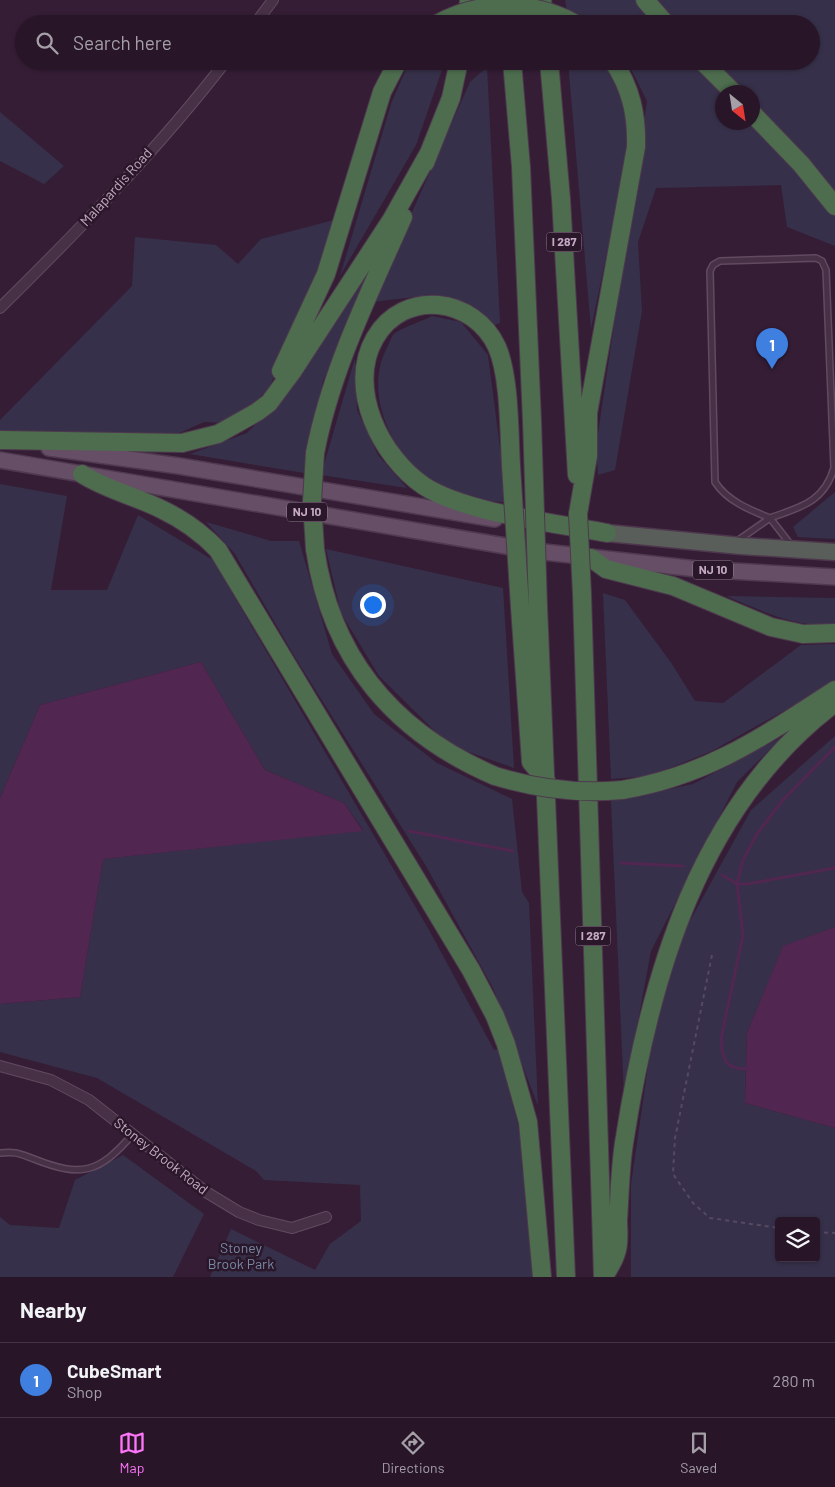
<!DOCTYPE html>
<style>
:root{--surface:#281628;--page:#342334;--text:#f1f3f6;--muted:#a59fa8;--line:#443545;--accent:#fe75fa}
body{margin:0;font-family:Barlow,sans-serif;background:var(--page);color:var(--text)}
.controls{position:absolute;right:15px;bottom:15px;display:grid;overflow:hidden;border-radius:5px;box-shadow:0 1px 4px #0004}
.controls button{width:45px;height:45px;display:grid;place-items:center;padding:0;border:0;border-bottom:1px solid var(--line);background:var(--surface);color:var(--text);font:25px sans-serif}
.compass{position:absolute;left:715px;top:85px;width:45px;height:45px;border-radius:50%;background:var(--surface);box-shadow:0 1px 4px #0004;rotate:150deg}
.you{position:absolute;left:372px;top:604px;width:18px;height:18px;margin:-12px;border:4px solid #fff;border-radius:50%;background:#1a73e8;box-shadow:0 0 0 8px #1a73e833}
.badge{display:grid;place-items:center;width:32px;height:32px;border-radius:50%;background:var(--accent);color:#fff;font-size:16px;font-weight:700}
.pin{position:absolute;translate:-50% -41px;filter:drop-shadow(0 1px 2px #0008)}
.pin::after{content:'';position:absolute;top:26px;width:18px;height:15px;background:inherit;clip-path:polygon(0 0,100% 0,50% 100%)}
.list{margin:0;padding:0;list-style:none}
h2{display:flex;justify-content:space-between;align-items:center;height:65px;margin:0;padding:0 20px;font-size:21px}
h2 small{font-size:16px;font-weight:400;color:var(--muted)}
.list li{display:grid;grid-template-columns:32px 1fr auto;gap:15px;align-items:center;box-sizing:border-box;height:75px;padding:0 20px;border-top:1px solid var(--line)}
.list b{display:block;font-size:19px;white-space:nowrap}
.list p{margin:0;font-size:16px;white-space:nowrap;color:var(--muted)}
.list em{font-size:16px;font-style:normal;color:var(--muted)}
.icon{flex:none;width:28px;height:28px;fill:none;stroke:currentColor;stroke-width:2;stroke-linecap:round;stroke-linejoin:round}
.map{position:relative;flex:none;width:835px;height:1277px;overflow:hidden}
.search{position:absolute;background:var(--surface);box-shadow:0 1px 4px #0004;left:15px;right:15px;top:15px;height:55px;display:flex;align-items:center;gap:12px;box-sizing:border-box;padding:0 18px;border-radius:28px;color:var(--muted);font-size:19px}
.sheet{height:140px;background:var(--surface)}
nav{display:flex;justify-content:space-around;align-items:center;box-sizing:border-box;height:70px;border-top:1px solid var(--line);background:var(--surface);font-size:14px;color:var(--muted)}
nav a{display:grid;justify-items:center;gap:2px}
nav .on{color:var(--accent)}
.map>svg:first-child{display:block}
</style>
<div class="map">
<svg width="835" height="1277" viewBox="0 0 835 1277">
<rect width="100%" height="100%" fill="#351d36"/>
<!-- green -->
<path fill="#37304a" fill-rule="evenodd" d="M565,0H835V246L787,227L781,185L656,188L638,242L642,311L615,470L598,475L596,447L647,101L627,61H811V24H589L567,13ZM722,92H752V122H722Z
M410,61H445L416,145L340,276L392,101Z
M568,61H603L611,67L626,111L627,156L591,329Z
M487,67L500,323L492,326L463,301L415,297L372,302L470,82Z
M0,112L64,166L44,184L0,161Z
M338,219L311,302L269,387L251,408L230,423L204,422L166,439L0,432V420L132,286L135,237L216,245L238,264L261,239Z
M377,258L323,381L304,473L190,454L247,433L288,391Z
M432,316L461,322L488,355L507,502C481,502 444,494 424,477C389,448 364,390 387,348C389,344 391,337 394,334C401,328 423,321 432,316Z
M355,358L357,410L378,455L407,488L321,475Z
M0,484L67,496L51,590H107L138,515L213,560L429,930L494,1050L498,1049L521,1135L522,1170L530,1199L535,1277H210L231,1229L315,1270L330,1244L361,1221L360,1185L264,1180L256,1171L97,1078L0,1052V1004L80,997L103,859L363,830L344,803L265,770L201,662L40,705L0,798Z
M835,492V539L798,537L793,527Z
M206,522L271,541H299L332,654L374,714L437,763L512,799L522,892L529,903L538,1106L493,988L426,866L296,659L235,554Z
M326,549L503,588L514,768L449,745L379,676L341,613Z
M603,593L625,600L672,664L695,701L723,703L801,645L835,644V682L712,751L650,776L611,779Z
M726,596L835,598V624C796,629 761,610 726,596Z
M835,736V927L783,947L747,1033L745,1103L835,1128V1277H631V1184L653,1032L681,937L751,810ZM779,1221H816V1258H779Z
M782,737L737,782L651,951L624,1096L611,801L693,784Z
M123,1155L204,1214L173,1277H0V1217L10,1225L59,1228L75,1180Z"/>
<!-- water -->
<path fill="#512651" d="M201,662L265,770L344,803L363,831L103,859L80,997L0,1004V798L40,705Z
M835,927V1128L745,1103L747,1033L783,946Z"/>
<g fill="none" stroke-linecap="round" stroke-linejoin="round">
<!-- stream -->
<path stroke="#512651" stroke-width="3" d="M409,831L513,851
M621,863L683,866
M722,875L737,884H747L835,868
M746,1069C725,1069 722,1058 721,1039L743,935L737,884L743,860L757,834L782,801L835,747"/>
<defs>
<path id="service" d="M816,258L822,261L826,270L834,468C824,502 801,507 770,518C750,510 727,501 715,482L710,271L713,265L720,261Z
M737,541L770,518L791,545
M0,1153C16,1151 20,1154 34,1159C82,1178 99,1173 133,1134"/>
<path id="minor" d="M255,24L273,0
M0,308C79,230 158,149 226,61
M0,1066L51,1080L89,1100L206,1192L239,1212L259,1220L292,1228L326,1217"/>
<path id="primary" d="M49,448L179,466L495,519
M0,460L535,551L697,569L835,577"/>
<path id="trunk" d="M607,533L741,546L835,552"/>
<path id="motorway" d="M506,0L508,24
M542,0L545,24
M645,0L666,24
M467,24L469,0
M512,61L521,167L532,421
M549,61L561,199L577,475
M702,61L733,92
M752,113L801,164L835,206
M425,163L451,98L459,61
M281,371L326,274L382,92L398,61
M0,440L182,443L218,434L257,412L269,403L292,372L392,219L429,153
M315,453C331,370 369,294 403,217
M511,466C509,433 510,377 497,347C474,297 404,288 375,338C346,388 381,457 424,486C466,513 556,523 607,533
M82,474C107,490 135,496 161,509C182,519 202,533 218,550L471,970L495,1016L506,1044L528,1122L542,1277
M578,514L588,456V413L636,147C637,115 631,88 613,61
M315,549C331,659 395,733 495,776
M591,558L606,569L673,586L771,627L803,634L835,633
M582,594L603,1277
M538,606L566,1277
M520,607L531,762L546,780
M622,790C707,776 764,736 835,690
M604,1277C608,1269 614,1261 616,1253C620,1244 618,1230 618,1220C620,1192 620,1164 625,1137C650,977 699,805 835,703"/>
</defs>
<!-- service casing -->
<use href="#service" stroke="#624b61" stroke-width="8"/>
<!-- minor casing -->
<use href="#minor" stroke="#624b61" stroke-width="12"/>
<!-- primary casing -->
<use href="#primary" stroke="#503a50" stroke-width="18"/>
<!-- trunk casing -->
<use href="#trunk" stroke="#4e384d" stroke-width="19"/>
<!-- motorway casing -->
<use href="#motorway" stroke="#4e384d" stroke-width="20"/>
<!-- path -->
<path stroke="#584962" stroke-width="2" stroke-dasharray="4 4" stroke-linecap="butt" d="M712,955L675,1138L673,1174L693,1203L710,1218L779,1228
M816,1232L835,1233"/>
<!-- service -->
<use href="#service" stroke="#463146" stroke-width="5"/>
<!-- minor -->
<use href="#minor" stroke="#463146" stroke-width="10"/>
<!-- primary -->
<use href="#primary" stroke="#674e67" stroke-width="15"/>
<!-- trunk -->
<use href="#trunk" stroke="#5a5e5a" stroke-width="16"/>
<!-- motorway -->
<use href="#motorway" stroke="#4d6d4e" stroke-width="18"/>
<defs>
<path id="motorway-bridge" d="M437,24C480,0 533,0 576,24
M532,421L538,606
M315,453L312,501L315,549
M511,466L520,607
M578,514L582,594
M495,776C537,789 578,794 622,790"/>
</defs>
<!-- motorway-bridge casing -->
<use href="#motorway-bridge" stroke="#4e384d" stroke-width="20" stroke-linecap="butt"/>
<!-- motorway-bridge -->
<use href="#motorway-bridge" stroke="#4d6d4e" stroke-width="18"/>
</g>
<g text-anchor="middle" stroke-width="5" stroke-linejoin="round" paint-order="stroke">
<!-- shield labels -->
<g fill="#2a172a" stroke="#967e95" stroke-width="1">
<rect x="546.5" y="232.5" width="35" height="19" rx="4"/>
<rect x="287" y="502.5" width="40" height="19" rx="4"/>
<rect x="693" y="560.5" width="40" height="19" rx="4"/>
<rect x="575.5" y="926.5" width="35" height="19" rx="4"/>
</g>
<g font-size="12" font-weight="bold" fill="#c4aac3">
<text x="564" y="246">I 287</text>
<text x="307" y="516">NJ 10</text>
<text x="713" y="574">NJ 10</text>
<text x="593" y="940">I 287</text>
</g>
<!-- street labels -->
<g font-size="14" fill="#c4aac3" stroke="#2a172a">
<text transform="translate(116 187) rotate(-48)" y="5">Malapardis Road</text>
<text transform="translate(161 1156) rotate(38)" y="5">Stoney Brook Road</text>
</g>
<!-- park labels -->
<g font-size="14" fill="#7988a5" stroke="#2a172a">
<text x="241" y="1253">Stoney<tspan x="241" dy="16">Brook Park</tspan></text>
</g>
</g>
</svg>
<div class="controls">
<button><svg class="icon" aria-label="layers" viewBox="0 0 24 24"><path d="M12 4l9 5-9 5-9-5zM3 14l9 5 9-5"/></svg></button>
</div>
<svg class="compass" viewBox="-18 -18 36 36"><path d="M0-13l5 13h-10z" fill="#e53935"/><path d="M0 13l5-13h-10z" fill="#a59fa8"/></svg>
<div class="you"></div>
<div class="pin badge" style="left:772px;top:369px;background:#3f7fe0">1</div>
<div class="search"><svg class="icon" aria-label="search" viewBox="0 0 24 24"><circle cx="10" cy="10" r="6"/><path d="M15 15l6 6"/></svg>Search here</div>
</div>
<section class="sheet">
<h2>Nearby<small></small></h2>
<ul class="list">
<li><span class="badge" style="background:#3f7fe0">1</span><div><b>CubeSmart</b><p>Shop</p></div><em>280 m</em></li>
</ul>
</section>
<nav>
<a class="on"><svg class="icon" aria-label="map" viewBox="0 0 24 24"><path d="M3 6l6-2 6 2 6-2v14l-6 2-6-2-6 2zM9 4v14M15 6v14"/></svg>Map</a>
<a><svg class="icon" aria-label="directions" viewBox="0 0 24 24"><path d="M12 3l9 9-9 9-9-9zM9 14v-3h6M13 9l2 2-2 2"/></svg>Directions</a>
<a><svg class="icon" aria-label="saved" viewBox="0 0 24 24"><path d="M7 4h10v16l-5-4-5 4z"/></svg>Saved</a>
</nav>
